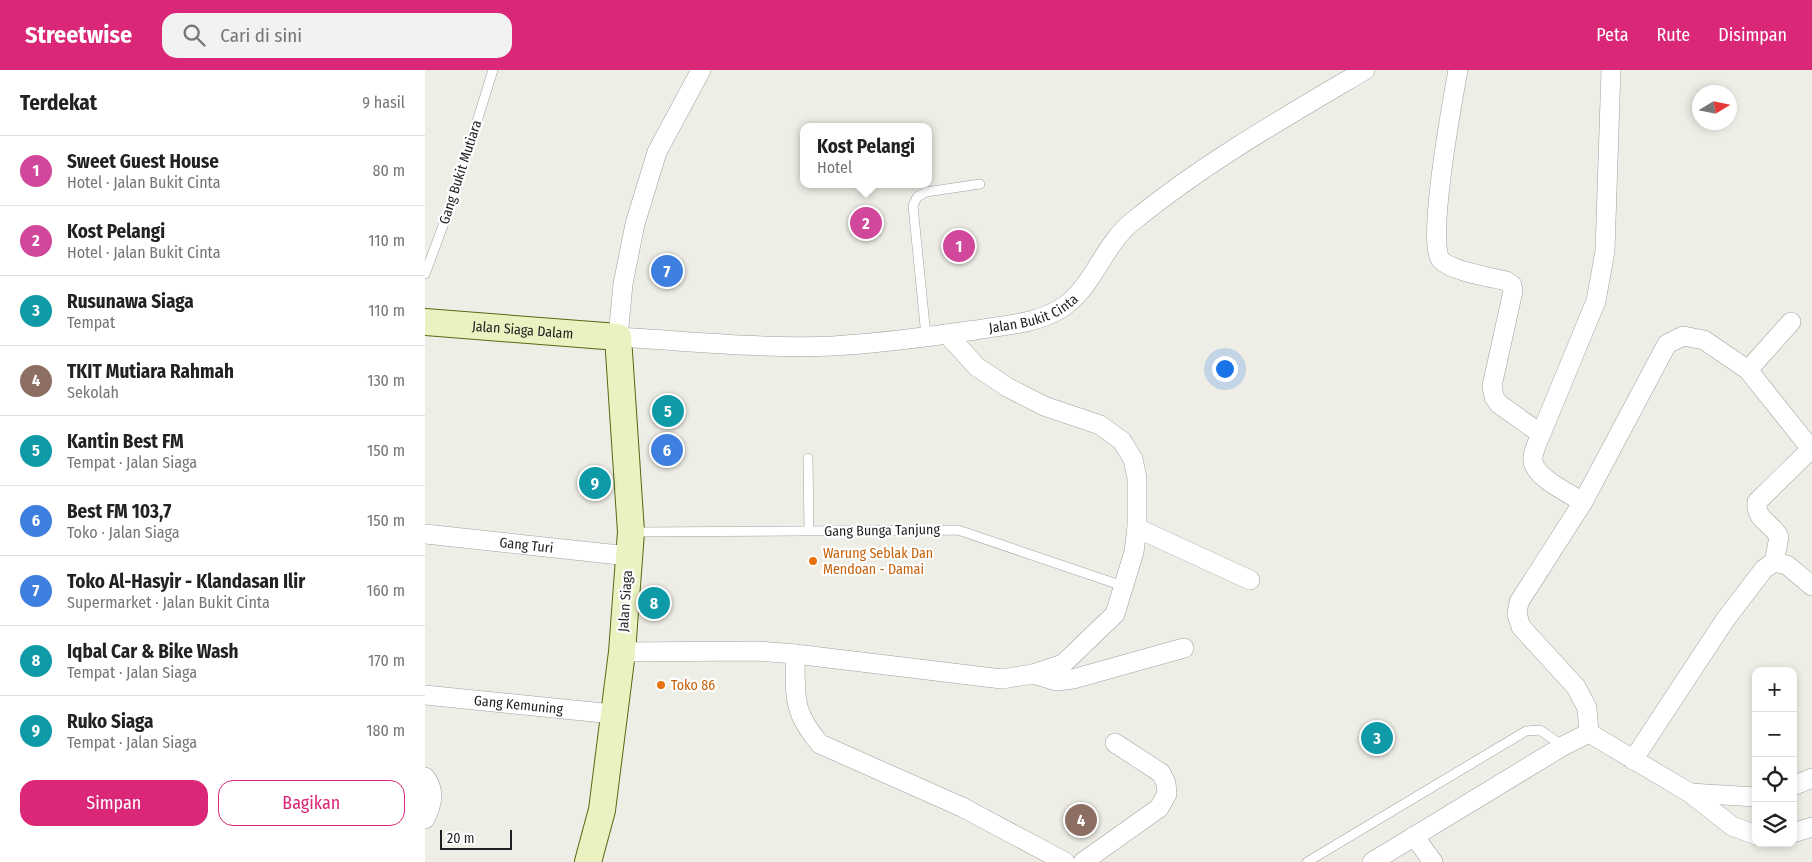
<!DOCTYPE html>
<html lang="id">
<meta charset="utf-8">
<style>
:root{--surface:#fff;--page:#f2f2f2;--text:#222;--muted:#767676;--line:#e0e0e0;--accent:#db2777}
body{margin:0;font-family:"Fira Sans Condensed",sans-serif;background:var(--page);color:var(--text)}
.controls{position:absolute;right:15px;bottom:15px;display:grid;overflow:hidden;border-radius:10px;box-shadow:0 2px 8px #0003}
.controls button{width:45px;height:45px;display:grid;place-items:center;padding:0;border:0;border-bottom:1px solid var(--line);background:var(--surface);color:var(--text);font:25px sans-serif}
.compass{position:absolute;left:1267px;top:15px;width:45px;height:45px;border-radius:50%;background:var(--surface);box-shadow:0 2px 8px #0003;rotate:80deg}
.scale{position:absolute;left:15px;bottom:12px;width:72px;box-sizing:border-box;padding-left:5px;border:2px solid #1f1f1f;border-top:0;font-size:14px;line-height:18px;white-space:nowrap;color:#1f1f1f;-webkit-text-stroke:4px #fff;paint-order:stroke}
.you{position:absolute;left:799px;top:298px;width:18px;height:18px;margin:-12px;border:4px solid #fff;border-radius:50%;background:#1a73e8;box-shadow:0 0 0 8px #1a73e833}
.badge{display:grid;place-items:center;width:32px;height:32px;border-radius:50%;background:var(--accent);color:#fff;font-size:16px;font-weight:700}
.pin{position:absolute;translate:-50% -50%;border:2px solid #fff;box-shadow:0 1px 5px #0006}
.popup{position:absolute;left:375px;top:53px;width:132px;height:65px;box-sizing:border-box;display:grid;place-content:center;border-radius:10px;background:var(--surface);filter:drop-shadow(0 1px 4px #0005);font-size:16px;white-space:nowrap;color:var(--muted)}
.popup b{font-size:19px;color:var(--text)}
.popup::after{content:'';position:absolute;left:50%;top:100%;margin-left:-10px;border:10px solid transparent;border-top-color:var(--surface)}
.list{margin:0;padding:0;list-style:none}
h2{display:flex;justify-content:space-between;align-items:center;height:65px;margin:0;padding:0 20px;font-size:21px}
h2 small{font-size:16px;font-weight:400;color:var(--muted)}
.list li{display:grid;grid-template-columns:32px 1fr auto;gap:15px;align-items:center;box-sizing:border-box;height:70px;padding:0 20px;border-top:1px solid var(--line)}
.list b{display:block;font-size:19px;white-space:nowrap}
.list p{margin:0;font-size:16px;white-space:nowrap;color:var(--muted)}
.list em{font-size:16px;font-style:normal;color:var(--muted)}
.actions{display:flex;gap:10px;padding:15px 20px}
.actions a{flex:1;padding:11px 0;border:1px solid var(--accent);border-radius:15px;text-align:center;font-size:18px;color:var(--accent)}
.actions .main{background:var(--accent);color:#fff}
.icon{flex:none;width:28px;height:28px;fill:none;stroke:currentColor;stroke-width:2;stroke-linecap:round;stroke-linejoin:round}
.map{position:relative;flex:none;width:1387px;height:792px;overflow:hidden}
header{display:flex;align-items:center;gap:30px;box-sizing:border-box;height:70px;padding:0 25px;background:var(--accent);color:#fff}
header strong{font-size:24px}
nav{display:flex;gap:28px;margin-inline-start:auto;font-size:18px}
.search{width:350px;height:45px;background:var(--page);display:flex;align-items:center;gap:12px;box-sizing:border-box;padding:0 18px;border-radius:15px;color:var(--muted);font-size:19px}
main{display:flex}
aside{flex:1;background:var(--surface)}
.map>svg:first-child{display:block}
</style>
<header>
<strong>Streetwise</strong>
<div class="search"><svg class="icon" aria-label="search" viewBox="0 0 24 24"><circle cx="10" cy="10" r="6"/><path d="M15 15l6 6"/></svg>Cari di sini</div>
<nav><a>Peta</a><a>Rute</a><a>Disimpan</a></nav>
</header>
<main>
<aside>
<h2>Terdekat<small>9 hasil</small></h2>
<ul class="list">
<li><span class="badge" style="background:#d1479c">1</span><div><b>Sweet Guest House</b><p>Hotel · Jalan Bukit Cinta</p></div><em>80 m</em></li>
<li><span class="badge" style="background:#d1479c">2</span><div><b>Kost Pelangi</b><p>Hotel · Jalan Bukit Cinta</p></div><em>110 m</em></li>
<li><span class="badge" style="background:#0f9aa8">3</span><div><b>Rusunawa Siaga</b><p>Tempat</p></div><em>110 m</em></li>
<li><span class="badge" style="background:#8d6e63">4</span><div><b>TKIT Mutiara Rahmah</b><p>Sekolah</p></div><em>130 m</em></li>
<li><span class="badge" style="background:#0f9aa8">5</span><div><b>Kantin Best FM</b><p>Tempat · Jalan Siaga</p></div><em>150 m</em></li>
<li><span class="badge" style="background:#3f7fe0">6</span><div><b>Best FM 103,7</b><p>Toko · Jalan Siaga</p></div><em>150 m</em></li>
<li><span class="badge" style="background:#3f7fe0">7</span><div><b>Toko Al-Hasyir - Klandasan Ilir</b><p>Supermarket · Jalan Bukit Cinta</p></div><em>160 m</em></li>
<li><span class="badge" style="background:#0f9aa8">8</span><div><b>Iqbal Car &amp; Bike Wash</b><p>Tempat · Jalan Siaga</p></div><em>170 m</em></li>
<li><span class="badge" style="background:#0f9aa8">9</span><div><b>Ruko Siaga</b><p>Tempat · Jalan Siaga</p></div><em>180 m</em></li>
</ul>
<div class="actions"><a class="main">Simpan</a><a>Bagikan</a></div>
</aside>
<div class="map">
<svg width="1387" height="792" viewBox="0 0 1387 792">
<rect width="100%" height="100%" fill="#eeede6"/>
<g fill="none" stroke-linecap="round" stroke-linejoin="round">
<defs>
<path id="lane" d="M0,204L28,129L68,0
M501,266L488,136L492,127L501,122L555,114
M383,388L384,461
M208,462L533,460L698,516
M882,792L1101,661L1115,660L1138,676"/>
<g id="street">
<path id="s1" d="M276,0L232,82L210,154L198,214L193,267C264,271 337,279 408,276C455,273 503,267 550,260C579,255 610,254 635,239C668,219 678,175 707,152C779,93 860,47 940,0"/>
<path d="M1033,0C1028,28 1001,173 1016,190C1026,201 1065,207 1081,211L1087,215L1088,221L1067,316L1069,327L1074,334L1116,364C1113,371 1109,379 1108,387C1105,406 1144,423 1158,432"/>
<path d="M1323,300L1366,252"/>
<path d="M1116,364L1171,231L1180,181L1186,0"/>
<path d="M712,458L825,510"/>
<path id="s2" d="M0,464L204,486"/>
<path d="M197,582L332,581L370,584L577,609L608,604L638,594L690,544L709,482L712,458V408L708,389L697,371L675,355L619,336L582,317L552,297L522,264"/>
<path d="M370,584C371,626 366,640 395,674L537,737L640,792"/>
<path d="M608,604L631,611L648,609L759,578"/>
<path id="s3" d="M0,625L188,644"/>
<path d="M1164,663L1265,723L1307,756L1331,765"/>
<path d="M1208,690L1300,550L1339,499L1349,492L1362,495L1387,516"/>
<path d="M0,707C11,721 7,735 0,749"/>
<path d="M1368,716L1387,708"/>
<path d="M1265,723L1331,727"/>
<path d="M1368,763L1387,757"/>
<path d="M989,766L1008,792"/>
<path d="M658,792L734,738L742,724L741,713L736,703L690,673"/>
<path d="M947,792L1138,676L1164,663L1162,638L1151,617L1096,557L1092,544L1094,532L1158,432L1242,274L1258,266L1279,270L1323,300L1386,379L1332,432C1330,450 1347,453 1354,467L1349,492"/>
</g>
<g id="secondary">
<path id="s4" d="M0,252L193,267L206,462L197,582L177,740L163,792"/>
</g>
</defs>
<!-- lane casing -->
<use href="#lane" stroke="#a0a0a0" stroke-width="10"/>
<!-- street casing -->
<use href="#street" stroke="#a0a0a0" stroke-width="20"/>
<!-- secondary casing -->
<use href="#secondary" stroke="#566913" stroke-width="28"/>
<!-- lane -->
<use href="#lane" stroke="#fff" stroke-width="9"/>
<!-- street -->
<use href="#street" stroke="#fff" stroke-width="19"/>
<!-- secondary -->
<use href="#secondary" stroke="#eaf2c1" stroke-width="26"/>
</g>
<!-- markers -->
<g fill="#e8710a" stroke="#fff" stroke-width="2">
<circle cx="388" cy="491" r="5"/>
<circle cx="236" cy="615" r="5"/>
</g>
<g text-anchor="middle" stroke-width="4.5" stroke-linejoin="round" paint-order="stroke">
<!-- street labels -->
<g font-size="14" fill="#1f1f1f" stroke="#fff">
<text transform="translate(35 102) rotate(-72)" y="5">Gang Bukit Mutiara</text>
<text dy="5" stroke="none"><textPath href="#s1" startOffset="702">Jalan Bukit Cinta</textPath></text>
<text dy="5" stroke="none"><textPath href="#s4" startOffset="98">Jalan Siaga Dalam</textPath></text>
<text transform="translate(457 460) rotate(-1)" y="5">Gang Bunga Tanjung</text>
<text dy="5" stroke="none"><textPath href="#s2" startOffset="102">Gang Turi</textPath></text>
<text transform="translate(200 531) rotate(-86)" y="5">Jalan Siaga</text>
<text dy="5" stroke="none"><textPath href="#s3" startOffset="94">Gang Kemuning</textPath></text>
</g>
<!-- food labels -->
<g font-size="14" fill="#c56008" stroke="#fff" text-anchor="start">
<text x="398" y="488">Warung Seblak Dan<tspan x="398" dy="16">Mendoan - Damai</tspan></text>
<text x="246" y="620">Toko 86</text>
</g>
</g>
</svg>
<div class="controls">
<button>+</button>
<button>−</button>
<button><svg class="icon" aria-label="locate" viewBox="0 0 24 24"><circle cx="12" cy="12" r="6"/><path d="M12 2v4M12 18v4M2 12h4M18 12h4"/></svg></button>
<button><svg class="icon" aria-label="layers" viewBox="0 0 24 24"><path d="M12 4l9 5-9 5-9-5zM3 14l9 5 9-5"/></svg></button>
</div>
<svg class="compass" viewBox="-18 -18 36 36"><path d="M0-13l5 13h-10z" fill="#e53935"/><path d="M0 13l5-13h-10z" fill="#767676"/></svg>
<div class="scale">20 m</div>
<div class="you"></div>
<div class="pin badge" style="left:534px;top:176px;background:#d1479c">1</div>
<div class="pin badge" style="left:441px;top:153px;background:#d1479c">2</div>
<div class="popup"><b>Kost Pelangi</b>Hotel</div>
<div class="pin badge" style="left:952px;top:668px;background:#0f9aa8">3</div>
<div class="pin badge" style="left:656px;top:750px;background:#8d6e63">4</div>
<div class="pin badge" style="left:243px;top:341px;background:#0f9aa8">5</div>
<div class="pin badge" style="left:242px;top:380px;background:#3f7fe0">6</div>
<div class="pin badge" style="left:242px;top:201px;background:#3f7fe0">7</div>
<div class="pin badge" style="left:229px;top:533px;background:#0f9aa8">8</div>
<div class="pin badge" style="left:170px;top:413px;background:#0f9aa8">9</div>
</div>
</main>
